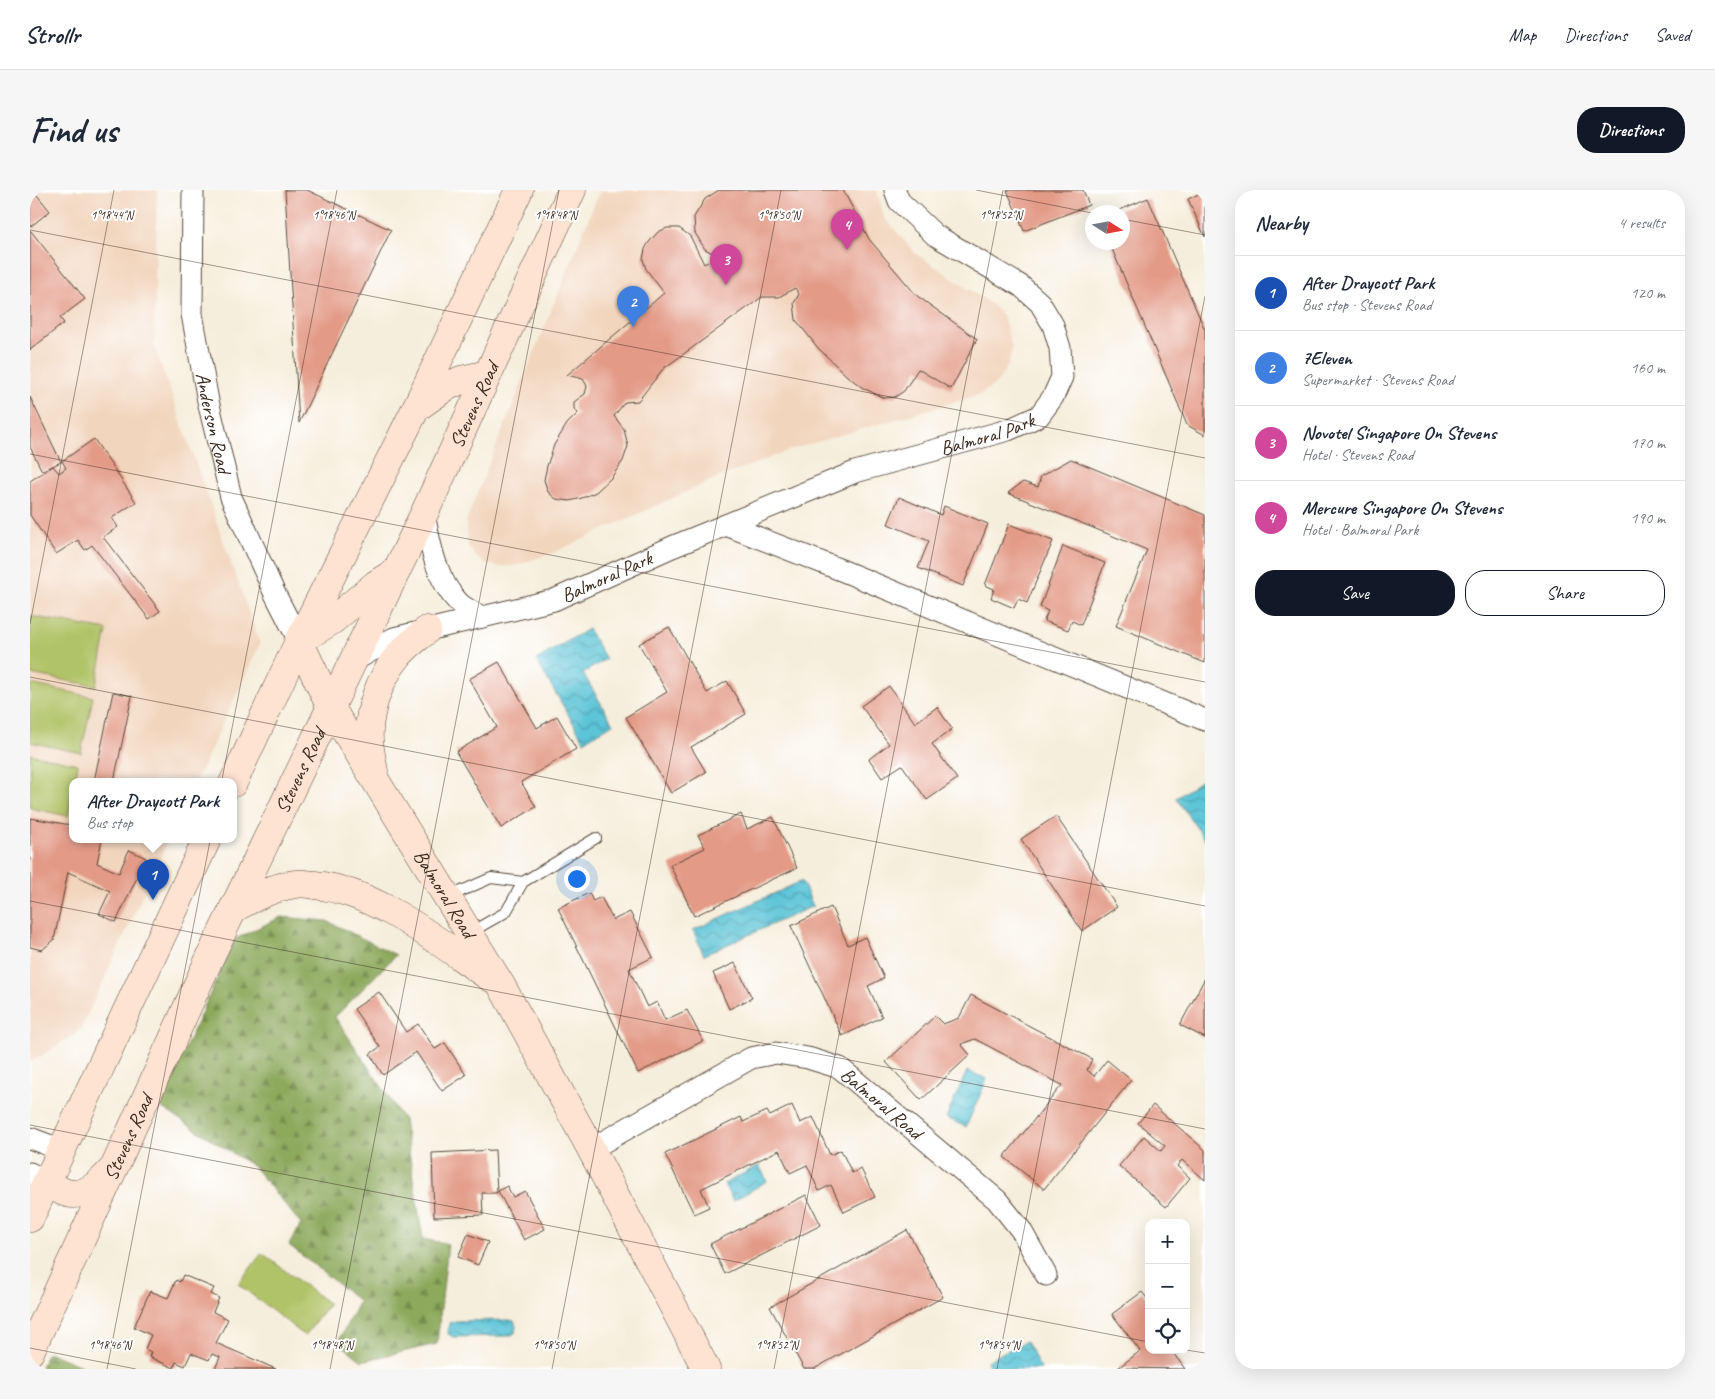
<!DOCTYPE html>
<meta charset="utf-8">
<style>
:root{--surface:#fff;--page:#f6f6f7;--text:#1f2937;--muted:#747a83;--line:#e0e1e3;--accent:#111827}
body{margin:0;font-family:Caveat,sans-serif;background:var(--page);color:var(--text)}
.controls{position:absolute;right:15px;bottom:15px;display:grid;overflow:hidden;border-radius:10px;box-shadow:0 5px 20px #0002}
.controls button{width:45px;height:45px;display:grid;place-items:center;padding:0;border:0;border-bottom:1px solid var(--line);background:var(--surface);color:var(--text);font:25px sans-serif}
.compass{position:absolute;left:1055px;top:15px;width:45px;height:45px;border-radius:50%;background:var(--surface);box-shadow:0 5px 20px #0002;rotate:101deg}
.you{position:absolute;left:546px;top:688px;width:18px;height:18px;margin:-12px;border:4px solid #fff;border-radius:50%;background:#1a73e8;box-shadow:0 0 0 8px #1a73e833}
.badge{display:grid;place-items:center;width:32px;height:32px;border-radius:50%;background:var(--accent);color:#fff;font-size:16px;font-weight:700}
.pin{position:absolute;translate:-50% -41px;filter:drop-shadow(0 1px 2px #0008)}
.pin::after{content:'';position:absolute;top:26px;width:18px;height:15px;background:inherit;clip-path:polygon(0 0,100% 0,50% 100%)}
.popup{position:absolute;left:39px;top:588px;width:168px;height:65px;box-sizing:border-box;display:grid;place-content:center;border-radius:10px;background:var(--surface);filter:drop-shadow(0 1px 4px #0005);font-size:16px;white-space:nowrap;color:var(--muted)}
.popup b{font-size:19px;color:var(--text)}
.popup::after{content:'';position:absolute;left:50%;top:100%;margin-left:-10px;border:10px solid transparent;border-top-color:var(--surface)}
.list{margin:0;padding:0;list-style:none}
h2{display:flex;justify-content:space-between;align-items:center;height:65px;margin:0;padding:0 20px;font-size:21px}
h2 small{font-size:16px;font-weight:400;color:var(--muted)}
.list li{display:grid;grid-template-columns:32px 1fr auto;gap:15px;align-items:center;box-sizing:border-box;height:75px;padding:0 20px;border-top:1px solid var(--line)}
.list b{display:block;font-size:19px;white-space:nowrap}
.list p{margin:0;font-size:16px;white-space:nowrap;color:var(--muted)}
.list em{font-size:16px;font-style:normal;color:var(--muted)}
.actions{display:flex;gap:10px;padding:15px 20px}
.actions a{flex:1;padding:11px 0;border:1px solid var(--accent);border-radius:20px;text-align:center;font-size:18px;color:var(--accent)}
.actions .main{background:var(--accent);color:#fff}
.icon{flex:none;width:28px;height:28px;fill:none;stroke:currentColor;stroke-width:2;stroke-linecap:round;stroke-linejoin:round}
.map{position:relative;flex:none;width:1175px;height:1179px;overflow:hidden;border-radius:20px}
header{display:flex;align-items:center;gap:30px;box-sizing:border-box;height:70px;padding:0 25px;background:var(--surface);border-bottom:1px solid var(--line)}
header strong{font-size:24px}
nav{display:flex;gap:28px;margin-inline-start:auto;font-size:18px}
.intro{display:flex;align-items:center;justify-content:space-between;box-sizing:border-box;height:120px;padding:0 30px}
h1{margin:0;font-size:35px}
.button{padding:12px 22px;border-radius:20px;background:var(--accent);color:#fff;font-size:18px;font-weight:700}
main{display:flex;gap:30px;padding:0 30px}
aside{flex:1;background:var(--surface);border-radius:20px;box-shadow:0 5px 20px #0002}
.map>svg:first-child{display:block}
</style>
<header>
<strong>Strollr</strong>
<nav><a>Map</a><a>Directions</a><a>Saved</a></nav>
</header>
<div class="intro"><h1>Find us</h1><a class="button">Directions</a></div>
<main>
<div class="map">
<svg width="1175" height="1179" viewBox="0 0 1175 1179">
<defs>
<pattern id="forest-firs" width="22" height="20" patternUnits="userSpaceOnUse" patternTransform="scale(1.25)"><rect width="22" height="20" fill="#8ca95c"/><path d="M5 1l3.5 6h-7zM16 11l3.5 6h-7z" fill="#748a4b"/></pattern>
<pattern id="water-waves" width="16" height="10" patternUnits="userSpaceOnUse" patternTransform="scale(1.25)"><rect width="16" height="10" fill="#5bc4d7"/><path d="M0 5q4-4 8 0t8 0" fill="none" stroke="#4c9fae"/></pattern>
</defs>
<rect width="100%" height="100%" fill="#fff"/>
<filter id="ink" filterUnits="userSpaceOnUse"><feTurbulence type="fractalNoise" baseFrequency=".02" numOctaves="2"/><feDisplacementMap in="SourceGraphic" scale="10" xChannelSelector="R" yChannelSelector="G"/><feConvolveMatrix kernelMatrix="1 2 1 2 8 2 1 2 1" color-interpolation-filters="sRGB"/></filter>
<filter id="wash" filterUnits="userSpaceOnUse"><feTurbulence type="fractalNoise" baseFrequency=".0096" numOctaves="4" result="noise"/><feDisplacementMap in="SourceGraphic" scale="20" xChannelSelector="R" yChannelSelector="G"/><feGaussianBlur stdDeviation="1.12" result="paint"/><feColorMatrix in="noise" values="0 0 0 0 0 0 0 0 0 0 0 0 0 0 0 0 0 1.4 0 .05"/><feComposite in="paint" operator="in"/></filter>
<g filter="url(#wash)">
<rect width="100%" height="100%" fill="#f6eedc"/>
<!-- built -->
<path fill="#f2d5bd" d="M0,0H127L124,155L230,454L166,591H43V649H139L50,841L0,873Z
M570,0H847L854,27L885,63L961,114L973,126L982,158L978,175L967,193L949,205L766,258L682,290L525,362L488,375L471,377L456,374L445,366L438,356L436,331Z"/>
<!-- forest -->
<path fill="url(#forest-firs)" stroke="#646a3d" d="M251,727L297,731L366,765L305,827L374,930L393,1049L418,1054L407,1154L332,1171L308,1152L329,1111L259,1055L271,1034L224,977L129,916L205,749Z
M18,1162L58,1179H10Z"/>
<!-- green -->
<path fill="#b1c367" stroke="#767642" d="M0,426L77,440L66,496L0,484Z
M0,494L63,507L51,563L0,552Z
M0,564L48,574L45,591H43V600L38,626L0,618Z
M232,1063L299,1114L275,1146L208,1094Z"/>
<!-- water -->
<path fill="url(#water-waves)" stroke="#4b777a" d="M558,439L576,469L553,483L583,534L554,551L506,470Z
M1172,590L1175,594V650L1146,608Z
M772,691L783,716L674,765L663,740Z
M937,881L957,889L936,937L916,928Z
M729,975L737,991L703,1011L694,994Z
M479,1130L484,1131L486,1136L485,1143L479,1146L423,1147L418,1144L419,1133L426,1131Z
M996,1151L1011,1179H961L957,1171Z"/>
<g id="blocks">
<!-- building -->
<path fill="#e39a86" d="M0,0H3L20,21L0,37Z
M255,0H277L361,40L269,233Z
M689,0H813L839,49L886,105L947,149L921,199L888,179L874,201L865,207L854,208L833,198L817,186L788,158L766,130L764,113L769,104L765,98L749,107H732L633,179L608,211L595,212L584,226L594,239L598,256L593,271L581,288L566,302L552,308L540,311L526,309L518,302L514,290L517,276L524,255L537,234L548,223L544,220V212L555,204L557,196L553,189L537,185L634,103L616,79L613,69L615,59L619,52L628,42L637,38H649L660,46L674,74L688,66L675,59L665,43L664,27L675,9Z
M977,0H1053L1059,15L994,41Z
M1175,1V47L1158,9Z
M1118,8L1175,140V245L1157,235L1079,52H1092V22H1085Z
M0,40L55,109L30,128L34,133L0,160Z
M0,207L31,272L12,281L0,257Z
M64,249L106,312L82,328L88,337L73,347L130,421L119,429L62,355L55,360L48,350L26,364L0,325V291L23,276L29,283L36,278L32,271Z
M1041,269L1175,325V473L1086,436L1117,360L978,303L993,292L1008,297L1011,286Z
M869,307L911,325L914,316L958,334L933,396L888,378L899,351L858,334Z
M979,334L1023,351L997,413L988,409L984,418L961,408L964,399L955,395Z
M1033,356L1075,373L1051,435L1042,431L1038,440L1014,431L1018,421L1010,417Z
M639,437L677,503L697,491L716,524L661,557L676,582L641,603L596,527L637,502L609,454Z
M469,472L507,538L527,526L546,559L491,592L506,617L471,638L426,562L467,537L439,489Z
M859,496L885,533L907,517L922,539L902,554L927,589L897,610L872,575L852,588L839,569L859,554L831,516Z
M83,502L102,506L84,591H64Z
M711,624L717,639L743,627L767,678L664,726L640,675L675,658L668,645Z
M1026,626L1087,717L1052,741L991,649Z
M0,628L41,635L43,638V649H49L51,652L52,649H72L67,673L89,683L99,660L116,668L86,732L69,724L80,701L38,682L24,750L12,760L0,757Z
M559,703L563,711L571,707L583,730L600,722L623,767L599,779L617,817L627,812L635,830L657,820L673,851L608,883L528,718Z
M801,717L818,755L835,747L854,788L838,796L852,827L812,846L761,736Z
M705,773L722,808L699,819L683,783Z
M1175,788V848L1150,835Z
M349,802L376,842L388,834L405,859L415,853L436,885L412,901L386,862L353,885L340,864L350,857L324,819Z
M941,805L1062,869L1057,880L1064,886L1077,870L1101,890L1014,999L974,967L1032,895L945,849L931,854L940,865L891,910L856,872L905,826L913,834L929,828Z
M762,915L770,933L783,927L800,965L811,960L822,983L831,979L845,1007L814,1022L801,995L789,1001L777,975L760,983L749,960L671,999L679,1017L664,1024L635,964L711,927L713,932L737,921L740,926Z
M1123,915L1175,960V990L1152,970L1147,976L1160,988L1136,1017L1089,976L1114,946L1131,961L1135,956L1108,933Z
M465,960L467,1003H452L453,1025L404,1027L402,963Z
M477,996L483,1007L495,1001L515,1039L494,1050L468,1001Z
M776,1005L791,1035L695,1084L680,1054Z
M877,1040L913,1107L784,1179H774L740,1117Z
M438,1044L458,1052L448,1075L428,1067Z
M153,1085L184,1098L181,1104L189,1108L183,1122L198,1129L186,1153L246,1179H185L190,1167L182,1164L179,1170L161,1163L155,1176L146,1172L144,1178L119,1167L121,1162L115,1159L121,1145L104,1137L120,1101L138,1108L146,1090L150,1092Z
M1112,1102L1119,1111V1160H1141L1155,1179L1088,1178L1110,1161L1082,1124Z"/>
</g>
</g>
<g filter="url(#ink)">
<use href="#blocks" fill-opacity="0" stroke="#57473a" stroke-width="1"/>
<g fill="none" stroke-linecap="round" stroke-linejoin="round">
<defs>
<path id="lane" d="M418,707L461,688L493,692
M439,743L476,722L493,692L566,648"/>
<g id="street">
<path id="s1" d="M163,0L162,124L178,211L201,307L245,404L269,451"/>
<path d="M394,324C400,354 406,390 429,413C435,419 445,423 452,427"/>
<path d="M696,335L811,380L1175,530"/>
<path id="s2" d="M323,471L364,448L524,410L642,357L825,282L978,240L1009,226L1023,207L1032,187L1030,158L1023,135L1010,113L991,96L905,45L869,11L865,0"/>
<path d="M0,948L31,960"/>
<path id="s3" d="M561,959L721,868L746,863L778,868L810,878L967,1010L991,1040L1016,1085"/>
<path d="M0,983L16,993"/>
</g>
<g id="secondary">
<path d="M386,218L416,197L431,190L458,184"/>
<path id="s4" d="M269,451L301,518L471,795L561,959L676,1179"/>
<path d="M269,451L303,430L346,394L365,382"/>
<path d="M344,581C342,571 340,561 339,551C337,522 350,487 369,465C376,456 388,448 397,440"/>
<path d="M203,593L269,451L386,218L489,0"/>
<path d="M203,719C223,708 242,697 266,694C272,693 279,694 285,695C349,702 409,753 461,788"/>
<path d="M16,993C23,996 30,1001 37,1003C54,1008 71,992 81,981"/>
<path d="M0,1028L177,649"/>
<path id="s5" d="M0,1162L182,763L394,324L542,0"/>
</g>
</defs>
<!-- lane casing -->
<use href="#lane" stroke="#57473a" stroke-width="12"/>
<!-- street casing -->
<use href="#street" stroke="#57473a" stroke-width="23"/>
<!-- secondary casing -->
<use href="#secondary" stroke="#57473a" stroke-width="29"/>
<!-- lane -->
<use href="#lane" stroke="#fff" stroke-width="10"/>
<!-- street -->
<use href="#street" stroke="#fff" stroke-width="21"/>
<!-- secondary -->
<use href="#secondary" stroke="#fee3d2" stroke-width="28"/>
</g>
</g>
<!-- ticks -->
<path fill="none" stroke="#3b2a1e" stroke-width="1" stroke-opacity="0.45" d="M946,0L1062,23M1092,29L1175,45M0,40L1175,268M0,264L1175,492M0,434L84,0M0,487L1175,716M0,711L1175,939M0,935L1119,1152M0,1158L106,1179M1156,1160L1175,1163M77,1179L307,0M300,1179L529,0M522,1179L751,0M744,1179L973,0M967,1179L1175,106"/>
<g text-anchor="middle" stroke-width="4" stroke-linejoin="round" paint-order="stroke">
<!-- street labels -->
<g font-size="20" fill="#3b2a1e" stroke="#fff">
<text dy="7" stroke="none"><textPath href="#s5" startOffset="1046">Stevens Road</textPath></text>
<text dy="7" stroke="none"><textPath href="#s1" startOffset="235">Anderson Road</textPath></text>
<text dy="7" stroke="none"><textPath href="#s2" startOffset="676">Balmoral Park</textPath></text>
<text dy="7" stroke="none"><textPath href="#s2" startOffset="269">Balmoral Park</textPath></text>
<text dy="7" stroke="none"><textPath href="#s5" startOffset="641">Stevens Road</textPath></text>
<text dy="7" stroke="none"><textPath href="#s4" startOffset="292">Balmoral Road</textPath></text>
<text dy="7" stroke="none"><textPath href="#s3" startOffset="330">Balmoral Road</textPath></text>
<text dy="7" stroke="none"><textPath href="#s5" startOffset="236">Stevens Road</textPath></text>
</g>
</g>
<g font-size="12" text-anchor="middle" fill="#3b2a1e" stroke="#fff" stroke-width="4" stroke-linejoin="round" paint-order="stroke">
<text x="304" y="29">1°18'46"N</text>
<text x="526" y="29">1°18'48"N</text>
<text x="749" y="29">1°18'50"N</text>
<text x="971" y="29">1°18'52"N</text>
<text x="82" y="29">1°18'44"N</text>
<text x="80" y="1159">1°18'46"N</text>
<text x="302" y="1159">1°18'48"N</text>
<text x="524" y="1159">1°18'50"N</text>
<text x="747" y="1159">1°18'52"N</text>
<text x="969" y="1159">1°18'54"N</text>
</g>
</svg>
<div class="controls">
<button>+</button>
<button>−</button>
<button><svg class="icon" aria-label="locate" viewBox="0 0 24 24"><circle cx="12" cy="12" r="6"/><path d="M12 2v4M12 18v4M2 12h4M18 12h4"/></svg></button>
</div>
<svg class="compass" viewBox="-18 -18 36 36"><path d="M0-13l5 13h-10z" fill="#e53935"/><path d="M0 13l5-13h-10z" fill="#747a83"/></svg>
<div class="you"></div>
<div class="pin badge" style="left:123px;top:710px;background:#1a4fb4">1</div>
<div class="popup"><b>After Draycott Park</b>Bus stop</div>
<div class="pin badge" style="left:603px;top:137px;background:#3f7fe0">2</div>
<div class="pin badge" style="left:696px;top:95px;background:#d1479c">3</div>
<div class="pin badge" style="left:817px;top:60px;background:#d1479c">4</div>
</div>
<aside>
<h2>Nearby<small>4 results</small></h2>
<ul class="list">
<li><span class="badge" style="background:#1a4fb4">1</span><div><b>After Draycott Park</b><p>Bus stop · Stevens Road</p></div><em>120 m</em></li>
<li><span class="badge" style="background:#3f7fe0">2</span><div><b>7Eleven</b><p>Supermarket · Stevens Road</p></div><em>160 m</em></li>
<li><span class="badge" style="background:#d1479c">3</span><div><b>Novotel Singapore On Stevens</b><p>Hotel · Stevens Road</p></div><em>170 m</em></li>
<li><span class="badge" style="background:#d1479c">4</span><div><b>Mercure Singapore On Stevens</b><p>Hotel · Balmoral Park</p></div><em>190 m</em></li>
</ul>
<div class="actions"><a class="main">Save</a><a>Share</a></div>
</aside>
</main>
